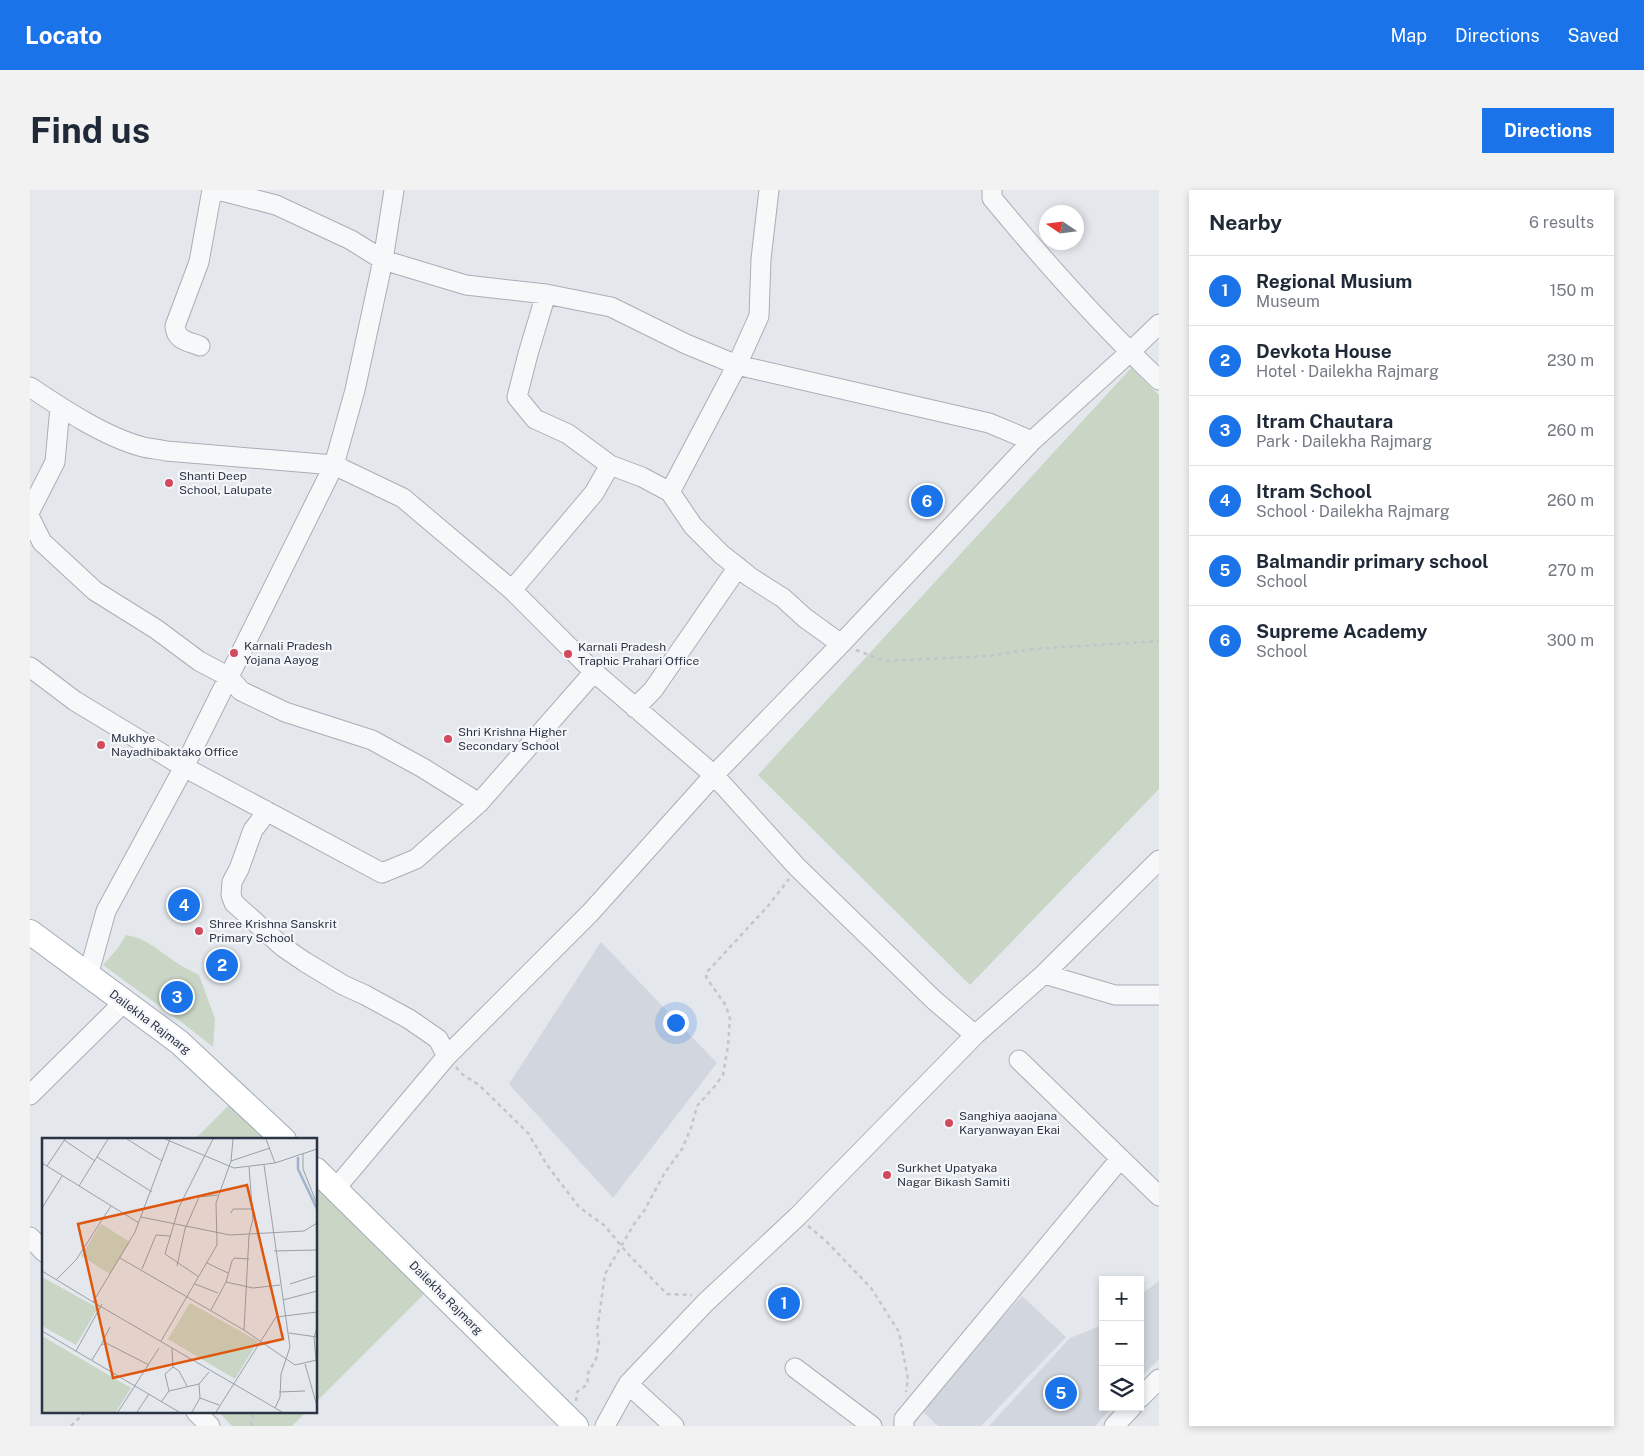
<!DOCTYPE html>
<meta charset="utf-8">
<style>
:root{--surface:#fff;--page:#f2f2f3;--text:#1f2937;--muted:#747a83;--line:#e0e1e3;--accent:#1a73e8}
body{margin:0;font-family:"Public Sans",sans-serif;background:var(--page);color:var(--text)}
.controls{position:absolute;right:15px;bottom:15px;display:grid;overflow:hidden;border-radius:0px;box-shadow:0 2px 8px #0003}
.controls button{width:45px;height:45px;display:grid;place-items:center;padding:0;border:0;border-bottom:1px solid var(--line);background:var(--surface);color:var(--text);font:25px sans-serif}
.compass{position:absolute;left:1009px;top:15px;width:45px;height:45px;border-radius:50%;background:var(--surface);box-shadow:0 2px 8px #0003;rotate:283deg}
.you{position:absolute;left:645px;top:832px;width:18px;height:18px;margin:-12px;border:4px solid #fff;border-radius:50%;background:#1a73e8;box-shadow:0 0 0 8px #1a73e833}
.badge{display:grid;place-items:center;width:32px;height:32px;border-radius:50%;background:var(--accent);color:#fff;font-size:16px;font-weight:700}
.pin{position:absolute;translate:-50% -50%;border:2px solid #fff;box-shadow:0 1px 5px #0006}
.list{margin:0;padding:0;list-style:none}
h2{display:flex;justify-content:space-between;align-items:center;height:65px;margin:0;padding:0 20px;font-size:21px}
h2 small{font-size:16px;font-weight:400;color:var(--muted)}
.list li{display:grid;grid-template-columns:32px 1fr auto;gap:15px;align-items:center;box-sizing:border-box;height:70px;padding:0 20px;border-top:1px solid var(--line)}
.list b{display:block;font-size:19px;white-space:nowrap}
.list p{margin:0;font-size:16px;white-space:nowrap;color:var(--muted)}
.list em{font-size:16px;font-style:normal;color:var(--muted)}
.icon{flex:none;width:28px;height:28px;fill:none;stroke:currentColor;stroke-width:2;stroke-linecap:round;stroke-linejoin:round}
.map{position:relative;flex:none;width:1129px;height:1236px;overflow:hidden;border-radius:0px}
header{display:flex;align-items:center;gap:30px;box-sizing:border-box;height:70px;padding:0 25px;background:var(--accent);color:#fff}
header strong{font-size:24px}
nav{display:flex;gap:28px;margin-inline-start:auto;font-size:18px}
.intro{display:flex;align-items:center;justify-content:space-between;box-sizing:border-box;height:120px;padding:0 30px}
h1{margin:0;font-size:35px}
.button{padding:12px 22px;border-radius:0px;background:var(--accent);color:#fff;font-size:18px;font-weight:700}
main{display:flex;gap:30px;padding:0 30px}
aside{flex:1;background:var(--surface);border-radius:0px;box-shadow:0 2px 8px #0003}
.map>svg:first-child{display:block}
</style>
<header>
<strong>Locato</strong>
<nav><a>Map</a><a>Directions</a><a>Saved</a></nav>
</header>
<div class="intro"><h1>Find us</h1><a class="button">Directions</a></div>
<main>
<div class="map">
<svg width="1129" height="1236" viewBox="0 0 1129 1236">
<rect width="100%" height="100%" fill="#e4e7ec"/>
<!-- built -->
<path fill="#d2d6de" d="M571,752L687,873L583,1008L479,894Z
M1129,1091V1169L1110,1188V1105Z
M992,1106L1036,1147L951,1236H908L887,1216Z
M1073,1135V1217H1082L1065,1236H959L1040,1148Z"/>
<!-- green -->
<path fill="#c9d6c5" d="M1101,178L1129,205V599L940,795L728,585Z
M96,745C115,748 127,759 141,769C150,776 160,780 169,785L185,829L183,857L150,831L73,775L88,758Z
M211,903L257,950H164Z
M286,979L402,1096L286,1212Z
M189,1222H276L262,1236H202Z"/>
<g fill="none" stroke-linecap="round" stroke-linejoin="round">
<defs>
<path id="minor" d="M188,0L246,15L321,50L353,70L436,95L516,104L581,117L656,154L707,175L959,233L1002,251
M962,0V8C1014,71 1069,133 1129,190
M516,104L498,164L487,207L505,229L538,244L580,275L612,287L640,302L663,336L691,364L720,387L753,408L775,428L811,454
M170,156C158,151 146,151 145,136L169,72L182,0
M0,197C33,219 75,247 113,257C121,259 129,259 136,261L304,275L373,308L482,400L564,482L684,585L767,677L904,810L945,845
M640,302L707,175L729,126L731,69L739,0
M0,321L25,272L30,217
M0,328L12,352L65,401L126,439L169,471L199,487L211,501L255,522L342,550L393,578L449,613
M482,400L564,303L580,275
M0,477L45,511L154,577L352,683L386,669L449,613L564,482
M605,518L623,500L708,377
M235,620L230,631L223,640L209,679L202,692L201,705L204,713L253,757L275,772L313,795L335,805L379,829L408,849L417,866
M1014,784L1085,805H1129
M58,786L76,721L154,577L304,275L325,200L353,70L364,0
M989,870L1129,1006
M0,905L95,811
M306,998L417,866L561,722L684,585L811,454L1002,251L1100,162L1129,134
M0,1047L14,1062
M765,1178L842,1236
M598,1194L644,1236
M1110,1208L1129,1189
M166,1222L180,1236
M575,1236L598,1194L675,1113L768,1026L945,845L1014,784L1129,670
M874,1236V1229L1090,969
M1084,1236L1102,1217"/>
<path id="major" d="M0,742L149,852L254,950
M286,980L546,1236"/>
</defs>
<!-- minor casing -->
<use href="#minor" stroke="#a9aeb7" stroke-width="21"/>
<!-- major casing -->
<use href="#major" stroke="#a3abb8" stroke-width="26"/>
<!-- path -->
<path stroke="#c2c5cb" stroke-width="2.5" stroke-dasharray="4 4" stroke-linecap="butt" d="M826,460L855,471L959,466L1003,459L1129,451
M426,877L432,884L449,895L498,943L517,975L549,1017L575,1036L598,1064L637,1104L662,1105
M286,1016L293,1010
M778,1036L795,1050L841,1098L869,1142L878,1189L876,1202
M546,1211L547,1202L554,1197L558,1192L557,1185L566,1169L569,1152L567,1141L575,1084L604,1034L614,1021L634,984L652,959L661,938L667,916L685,896L693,885L698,856L700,829L696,816L676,787L677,782L738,716L759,689
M41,1236L55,1222
M221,1236L223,1230V1222"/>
<!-- minor -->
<use href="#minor" stroke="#f7f8fa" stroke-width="19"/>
<!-- major -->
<use href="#major" stroke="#fff" stroke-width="24"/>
</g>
<!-- markers -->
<g fill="#d1495b" stroke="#f4f6f9" stroke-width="2">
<circle cx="139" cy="293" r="5"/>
<circle cx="204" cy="463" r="5"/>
<circle cx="538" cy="464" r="5"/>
<circle cx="418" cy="549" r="5"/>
<circle cx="71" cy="555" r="5"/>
<circle cx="169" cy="741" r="5"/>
<circle cx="919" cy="933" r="5"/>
<circle cx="857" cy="985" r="5"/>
</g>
<g text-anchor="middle" stroke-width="4.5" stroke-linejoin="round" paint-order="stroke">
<!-- poi labels -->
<g font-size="12" fill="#2b3445" stroke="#f4f6f9" text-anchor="start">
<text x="149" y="290">Shanti Deep<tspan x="149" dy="14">School, Lalupate</tspan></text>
<text x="214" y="460">Karnali Pradesh<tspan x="214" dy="14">Yojana Aayog</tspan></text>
<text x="548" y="461">Karnali Pradesh<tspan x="548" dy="14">Traphic Prahari Office</tspan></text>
<text x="428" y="546">Shri Krishna Higher<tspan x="428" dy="14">Secondary School</tspan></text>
<text x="81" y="552">Mukhye<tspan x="81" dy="14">Nayadhibaktako Office</tspan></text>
<text x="179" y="738">Shree Krishna Sanskrit<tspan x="179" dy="14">Primary School</tspan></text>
<text x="929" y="930">Sanghiya aaojana<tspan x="929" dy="14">Karyanwayan Ekai</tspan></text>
<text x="867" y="982">Surkhet Upatyaka<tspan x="867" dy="14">Nagar Bikash Samiti</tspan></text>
</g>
<!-- street labels -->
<g font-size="12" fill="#2b3445" stroke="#f4f6f9">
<text transform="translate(120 832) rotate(37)" y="4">Dailekha Rajmarg</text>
<text transform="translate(416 1108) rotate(45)" y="4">Dailekha Rajmarg</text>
</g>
</g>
<!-- overview -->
<g transform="translate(12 948)">
<rect width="275" height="275" fill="#e4e7ec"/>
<path d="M59,86L88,104L68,136L39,118ZM0,139L56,170L34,207L0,188ZM148,165L216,203L193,241L126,201ZM0,198L89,250L74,274H0Z" fill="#c9d6c5"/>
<path fill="none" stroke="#9fb4cc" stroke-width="2.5" d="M256,19V31L275,71"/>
<path fill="none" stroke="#9a9fa9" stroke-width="1" d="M85,1L120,23M123,1L192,30L233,25L275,11M224,1L233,25M22,2L53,23M261,16V31L275,66M55,19L110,54M189,23L228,10M0,25L97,85M222,27L248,209L239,236L238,259L233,270M5,28L23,1M37,48L66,1M0,70L20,38M189,75L191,71H211M99,79L188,97L262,93L275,85M232,113L275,112M78,120L202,192L253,227L275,222M165,125L186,135M135,128L143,91L157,59L176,57M100,131L114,97L128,98M0,133L51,164L93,94L128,1M157,139L123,116L137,69L171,1M15,141L34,122L69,68M184,144L211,150L238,147M153,146L176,155M248,146L273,138M241,162L275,153M51,164L240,274M169,172L184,144L190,123L192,120L207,121M202,192L207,97L211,81L207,29M0,193L137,274M247,195L275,199M119,203L175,107L174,65L189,23L191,1M59,207L68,189M34,213L60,166M50,222L59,207L64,205L107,227M274,222L272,199L275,190M263,226L275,268M131,229L137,233L145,248M127,253L123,236L131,229L130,210M237,254L263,253M158,260L177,267M119,264L127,253L157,246L167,234M76,274L117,210M95,274L107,256M150,274L158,260L157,246M174,274L234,179L275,174"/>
<path fill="#df570f" fill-opacity="0.15" stroke="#df570f" stroke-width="2.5" d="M205,47L241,201L71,240L36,86Z"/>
<rect width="275" height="275" fill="none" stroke="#2b3445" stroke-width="2.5"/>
</g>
</svg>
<div class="controls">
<button>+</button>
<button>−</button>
<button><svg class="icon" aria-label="layers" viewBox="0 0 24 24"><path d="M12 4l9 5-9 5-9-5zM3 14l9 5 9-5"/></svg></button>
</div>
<svg class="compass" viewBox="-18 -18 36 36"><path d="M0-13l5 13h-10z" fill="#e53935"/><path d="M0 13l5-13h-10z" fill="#747a83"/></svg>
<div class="you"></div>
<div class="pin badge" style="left:754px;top:1113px">1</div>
<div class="pin badge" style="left:192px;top:775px">2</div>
<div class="pin badge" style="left:147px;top:807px">3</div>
<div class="pin badge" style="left:154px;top:715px">4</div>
<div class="pin badge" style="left:1031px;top:1203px">5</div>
<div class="pin badge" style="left:897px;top:311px">6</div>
</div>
<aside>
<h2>Nearby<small>6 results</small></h2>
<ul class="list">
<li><span class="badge">1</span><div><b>Regional Musium</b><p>Museum</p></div><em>150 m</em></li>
<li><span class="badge">2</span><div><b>Devkota House</b><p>Hotel · Dailekha Rajmarg</p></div><em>230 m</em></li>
<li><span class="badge">3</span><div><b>Itram Chautara</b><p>Park · Dailekha Rajmarg</p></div><em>260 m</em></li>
<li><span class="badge">4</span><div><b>Itram School</b><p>School · Dailekha Rajmarg</p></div><em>260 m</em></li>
<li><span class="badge">5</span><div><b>Balmandir primary school</b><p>School</p></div><em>270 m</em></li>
<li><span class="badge">6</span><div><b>Supreme Academy</b><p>School</p></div><em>300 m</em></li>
</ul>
</aside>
</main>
